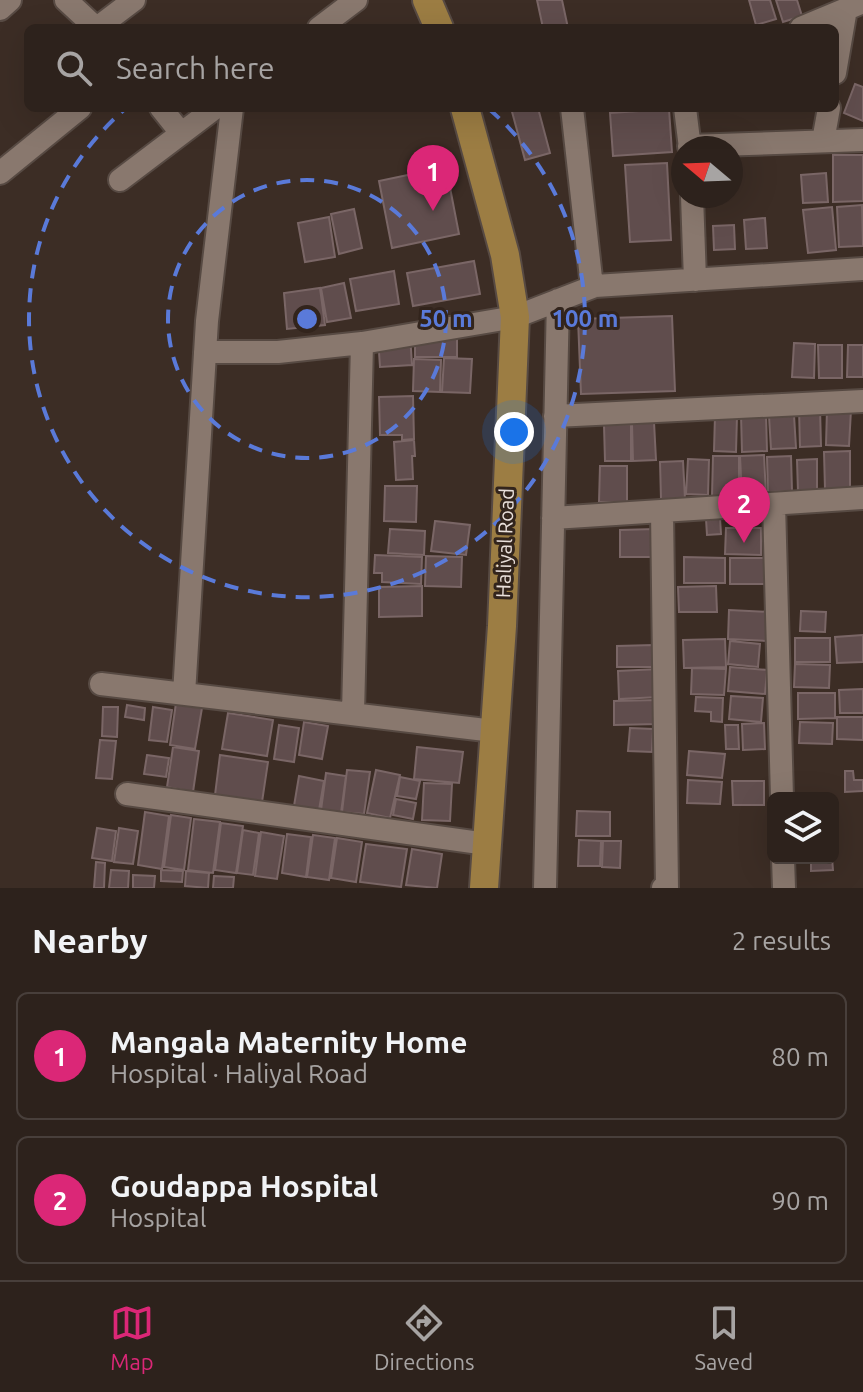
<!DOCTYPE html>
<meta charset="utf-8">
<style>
:root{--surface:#2d221c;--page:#352a25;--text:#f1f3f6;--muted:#a7a4a3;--line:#483f3b;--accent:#db2777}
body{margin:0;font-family:Ubuntu,sans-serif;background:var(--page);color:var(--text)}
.controls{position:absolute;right:24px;bottom:24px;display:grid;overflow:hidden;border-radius:12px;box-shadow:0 8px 32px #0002}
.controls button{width:72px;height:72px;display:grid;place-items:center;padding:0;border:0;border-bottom:2px solid var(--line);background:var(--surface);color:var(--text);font:40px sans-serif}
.compass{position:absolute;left:671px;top:136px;width:72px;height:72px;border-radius:50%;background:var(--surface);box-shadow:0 8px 32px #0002;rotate:289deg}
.you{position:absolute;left:514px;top:432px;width:28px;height:28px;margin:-20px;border:6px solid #fff;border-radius:50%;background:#1a73e8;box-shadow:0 0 0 12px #1a73e833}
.badge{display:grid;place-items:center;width:52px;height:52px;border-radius:50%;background:var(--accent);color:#fff;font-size:26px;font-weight:700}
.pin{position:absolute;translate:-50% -66px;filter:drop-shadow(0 2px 4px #0008)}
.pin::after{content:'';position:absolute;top:42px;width:28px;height:24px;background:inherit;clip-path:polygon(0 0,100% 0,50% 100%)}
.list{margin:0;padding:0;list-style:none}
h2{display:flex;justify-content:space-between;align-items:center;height:104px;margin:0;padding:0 32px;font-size:34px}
h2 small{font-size:26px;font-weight:400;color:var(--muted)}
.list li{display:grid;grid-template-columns:52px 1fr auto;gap:24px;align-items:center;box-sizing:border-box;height:128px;margin:0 16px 16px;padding:0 16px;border:2px solid var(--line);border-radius:12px}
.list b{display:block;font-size:30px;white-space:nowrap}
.list p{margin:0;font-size:26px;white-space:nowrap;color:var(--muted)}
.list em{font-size:26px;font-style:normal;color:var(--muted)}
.icon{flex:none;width:44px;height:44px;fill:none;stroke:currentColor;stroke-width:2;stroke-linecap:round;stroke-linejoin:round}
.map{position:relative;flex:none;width:863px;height:888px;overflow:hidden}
.search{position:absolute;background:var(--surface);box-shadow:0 8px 32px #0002;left:24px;right:24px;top:24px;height:88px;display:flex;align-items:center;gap:20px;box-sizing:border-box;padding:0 28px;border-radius:12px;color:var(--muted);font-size:30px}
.sheet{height:392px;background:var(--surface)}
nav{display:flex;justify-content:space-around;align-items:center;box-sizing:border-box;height:112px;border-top:2px solid var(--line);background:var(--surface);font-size:22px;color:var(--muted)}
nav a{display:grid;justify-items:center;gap:4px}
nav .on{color:var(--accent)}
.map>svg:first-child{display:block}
</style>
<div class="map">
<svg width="863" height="888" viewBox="0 0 863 888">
<rect width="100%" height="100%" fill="#3c2d25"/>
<!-- building -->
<path fill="#604d4d" stroke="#7a6666" stroke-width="2" d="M537,0H562L568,28H543Z
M749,0H770L776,19L756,25Z
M776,0H797L802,16L783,22Z
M855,84L863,87V121L844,113Z
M511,108H538L550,153L525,160Z
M669,109L672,152L613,156L610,113Z
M833,155H863V201L833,202Z
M667,163L671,240L630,242L625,165Z
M446,167L459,234L392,248L379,181Z
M826,173L828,202L803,203L801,175Z
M862,205L863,246L839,247L837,207Z
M832,207L836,250L808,253L803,210Z
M354,209L362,248L339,254L331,214Z
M329,217L335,257L305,262L298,223Z
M765,218L767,248L746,249L744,220Z
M734,225L735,249L714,250L713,226Z
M474,261L480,294L413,306L407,273Z
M394,271L399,304L356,311L350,279Z
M344,283L351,318L327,322L321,288Z
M320,288L325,325L287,329L284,293Z
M672,316L675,391L581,394L578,319Z
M415,328H457V357H415Z
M410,334L412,365L380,367L378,337Z
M794,343L815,344L814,378L792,377Z
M818,345H842V378H819Z
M848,345H863V377H847Z
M444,358L472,359L470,393L442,392Z
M414,359L441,360L440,392L413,391Z
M413,396L414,439L402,440V435H380L379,397Z
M820,408L821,446L800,447L799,409Z
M827,409L851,410L849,446L826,445Z
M766,414L767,451L742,452L741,415Z
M715,415L737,416L736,452L714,451Z
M794,415L796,448L771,449L769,416Z
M654,422L656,460L633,461L632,424Z
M631,424V461H605L604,425Z
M414,440L415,456H412L413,479L396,480L394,442Z
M850,451V489H825L824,452Z
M764,455L766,496L742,497L740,456Z
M713,456H739V496H712Z
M791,456L792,491L768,492L767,457Z
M688,459L709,460L708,495L686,494Z
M817,459V491L798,492L797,460Z
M683,461L685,499H661L660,462Z
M600,466H627V502H599Z
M385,486H417L416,522L384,521Z
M720,518L721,534L707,535L706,519Z
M435,521L470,525L466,555L431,551Z
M726,528H761V555L725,554Z
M390,529L425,531L424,555L388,553Z
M655,529V557H620V530Z
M375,555L422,557L421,584L382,582V573H374Z
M426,556L462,557L461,587L425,586Z
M684,557L725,558V583H684Z
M730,558H766V584H730Z
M422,586V616L379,617V587Z
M716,586L717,612H679L678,587Z
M729,610L770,612L769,641L728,639Z
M801,611L826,612L825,632L800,631Z
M863,635V662L837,663L835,637Z
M795,638H830V662H795Z
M725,639L726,667L684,668L683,640Z
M730,641L760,644L758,667L728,664Z
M653,645V667H617V646Z
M795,664L830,665L829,688L794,687Z
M730,667L767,670L765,694L728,691Z
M692,668L726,669L724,695L691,694Z
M659,669L660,697L619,699L618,671Z
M863,689V713H840L839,690Z
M798,693H835V718L798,719Z
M731,696L763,698L761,722L729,719Z
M696,697L723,698L722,722L711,721V712L695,711Z
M658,700V724L614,725V701Z
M176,703L202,708L195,749L170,745Z
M127,705L145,708L144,720L125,717Z
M103,707H118L117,737L102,736Z
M153,707L172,710L167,742L149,740Z
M228,713L273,720L267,756L222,749Z
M837,717H863V740L837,739Z
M304,722L328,726L322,759L299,755Z
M800,722L833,723L832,744L799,743Z
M764,723L765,749L743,750L742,724Z
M279,725L299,728L294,762L274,759Z
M725,725H738L739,749H726Z
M630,728L653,729L652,752L628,751Z
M100,740L116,741L112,779L96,778Z
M173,747L199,751L193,792L167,787Z
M417,747L463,752L459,783L414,779Z
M689,751L725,754L722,778L687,775Z
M147,755L169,758L166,777L144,774Z
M220,755L268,762L262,802L215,795Z
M347,770L370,772L364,814L342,812Z
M376,770L400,775L390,818L367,813Z
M845,771H853L854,780H863V791L845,792Z
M326,773L346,776L341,813L321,810Z
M299,776L324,781L319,810L294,806Z
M400,777L420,781L416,799L397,796Z
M688,780L722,782L720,804L687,803Z
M732,781H764V805H733Z
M424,783L452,784L450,821L422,820Z
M396,799L416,803L413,819L393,815Z
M577,811L610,812V836H576Z
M145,812L169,816L162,869L138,865Z
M171,815L191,818L184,870L164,867Z
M194,819L220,822L213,873L188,870Z
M221,823L243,826L236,873L215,870Z
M97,828L116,831L112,861L92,858Z
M119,828L138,831L133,864L114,862Z
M243,830L259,833L253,875L237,873Z
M261,832L284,836L277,879L255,876Z
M287,834L311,837L306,877L282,873Z
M313,835L335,838L329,880L307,877Z
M337,838L362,842L356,882L331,878Z
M579,840L601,841L600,866H578Z
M603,841H621L620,868L602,867Z
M366,844L407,849L401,887L360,882Z
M412,849L442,854L437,888L406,885Z
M811,858H832L833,870L811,871Z
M96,862L105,863L104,888H94Z
M111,870L129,871L128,888H109Z
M161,870L183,871L182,882L161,881Z
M186,871L209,873L208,888L185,886Z
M133,875L155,876L154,888H133Z
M214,876L234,877L233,888H213Z"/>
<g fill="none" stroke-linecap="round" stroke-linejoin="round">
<defs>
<path id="minor" d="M66,0L96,28
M0,9L10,0
M97,28L134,0
M319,28L356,0
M801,28L863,2
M835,73L846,9
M161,108L181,133
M572,108L592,287
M685,108L690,148
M823,141L829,108
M689,146L863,140
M0,173L80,108
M120,180L215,108
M692,196L695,280
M205,352H278L362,343L515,317L595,286L863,269
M555,416L863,401
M774,504L782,798
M662,511L667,888H663
M553,518L863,498
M101,684L494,731
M184,694L207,321L232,108
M353,714L362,343
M127,794L487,844
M783,858L784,888
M545,888L558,300"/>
<path id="major" d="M427,0L439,28
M465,108L505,255L515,317L502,626L484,888"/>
</defs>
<!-- minor casing -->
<use href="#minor" stroke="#574a43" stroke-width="26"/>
<!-- major casing -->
<use href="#major" stroke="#574a43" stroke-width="32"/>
<!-- minor -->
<use href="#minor" stroke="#89786e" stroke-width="22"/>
<!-- major -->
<use href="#major" stroke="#9c7d43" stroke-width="28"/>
</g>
<!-- distance rings -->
<g fill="none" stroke="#5a7ad9" stroke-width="4" stroke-dasharray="14 10">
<circle cx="307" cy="319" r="139"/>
<path d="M489 109A278 278 0 1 1 125 109"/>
</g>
<g text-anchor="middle" stroke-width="6" stroke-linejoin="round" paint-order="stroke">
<!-- street labels -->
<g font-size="20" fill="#eae0db" stroke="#32241c">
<text transform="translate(505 543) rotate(-88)" y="7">Haliyal Road</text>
</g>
</g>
<circle cx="307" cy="319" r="12" fill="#5a7ad9" stroke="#32241c" stroke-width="4"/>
<g font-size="24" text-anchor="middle" font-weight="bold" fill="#5a7ad9" stroke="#32241c" stroke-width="6" stroke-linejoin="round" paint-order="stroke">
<text x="446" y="327">50 m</text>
<text x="585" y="327">100 m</text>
</g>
</svg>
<div class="controls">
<button><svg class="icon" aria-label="layers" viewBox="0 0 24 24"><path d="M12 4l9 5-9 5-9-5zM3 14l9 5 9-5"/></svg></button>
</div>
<svg class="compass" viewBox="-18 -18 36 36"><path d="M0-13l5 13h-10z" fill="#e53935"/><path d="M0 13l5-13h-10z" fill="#a7a4a3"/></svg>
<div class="you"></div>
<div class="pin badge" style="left:433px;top:211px">1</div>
<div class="pin badge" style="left:744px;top:543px">2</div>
<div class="search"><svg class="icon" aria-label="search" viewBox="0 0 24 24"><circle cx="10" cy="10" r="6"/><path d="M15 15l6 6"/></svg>Search here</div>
</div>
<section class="sheet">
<h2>Nearby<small>2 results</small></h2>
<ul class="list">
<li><span class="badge">1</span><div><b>Mangala Maternity Home</b><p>Hospital · Haliyal Road</p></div><em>80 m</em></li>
<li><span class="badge">2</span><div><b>Goudappa Hospital</b><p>Hospital</p></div><em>90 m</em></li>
</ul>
</section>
<nav>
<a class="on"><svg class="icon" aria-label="map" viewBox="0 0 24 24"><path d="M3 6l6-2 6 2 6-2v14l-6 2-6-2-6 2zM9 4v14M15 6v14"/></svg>Map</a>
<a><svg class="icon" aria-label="directions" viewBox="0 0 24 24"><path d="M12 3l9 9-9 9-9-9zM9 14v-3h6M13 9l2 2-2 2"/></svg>Directions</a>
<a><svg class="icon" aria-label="saved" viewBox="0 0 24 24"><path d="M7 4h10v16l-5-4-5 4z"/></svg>Saved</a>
</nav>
